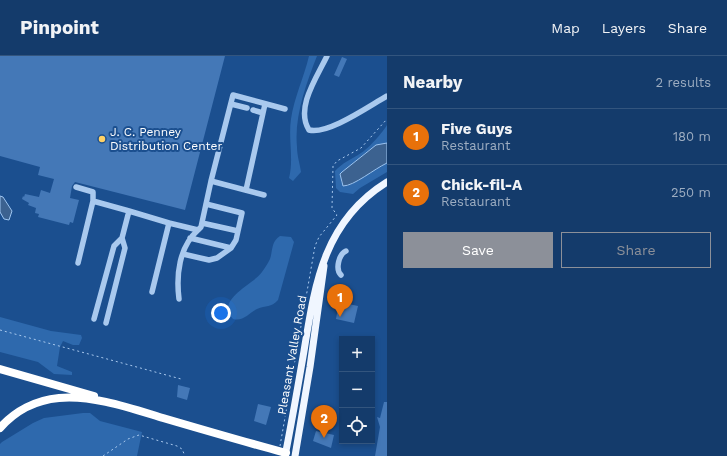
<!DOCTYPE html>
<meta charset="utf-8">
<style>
:root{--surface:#143b6b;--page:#214673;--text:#f1f3f6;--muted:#9dadc1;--line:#33557e;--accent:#8c9099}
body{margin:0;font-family:"Work Sans",sans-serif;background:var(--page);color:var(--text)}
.controls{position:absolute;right:12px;bottom:12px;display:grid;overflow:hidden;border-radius:0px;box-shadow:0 2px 6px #0003}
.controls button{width:36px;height:36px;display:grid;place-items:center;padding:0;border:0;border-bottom:1px solid var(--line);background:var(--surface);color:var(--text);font:20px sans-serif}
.you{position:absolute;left:221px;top:257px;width:14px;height:14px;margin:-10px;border:3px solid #fff;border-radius:50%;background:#1a73e8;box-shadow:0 0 0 6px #1a73e833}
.badge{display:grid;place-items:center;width:26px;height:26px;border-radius:50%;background:var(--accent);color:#fff;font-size:13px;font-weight:700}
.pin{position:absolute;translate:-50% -33px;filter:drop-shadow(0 1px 2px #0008)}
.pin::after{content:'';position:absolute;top:21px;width:14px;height:12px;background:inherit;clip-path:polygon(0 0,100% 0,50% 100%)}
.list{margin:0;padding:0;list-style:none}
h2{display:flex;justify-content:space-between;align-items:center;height:52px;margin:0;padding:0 16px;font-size:17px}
h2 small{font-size:13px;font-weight:400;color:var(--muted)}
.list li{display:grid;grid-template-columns:26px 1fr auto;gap:12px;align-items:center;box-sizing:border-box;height:56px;padding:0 16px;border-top:1px solid var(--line)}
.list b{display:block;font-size:15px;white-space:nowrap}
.list p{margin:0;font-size:13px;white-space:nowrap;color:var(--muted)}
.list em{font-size:13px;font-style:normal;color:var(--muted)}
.actions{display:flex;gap:8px;padding:12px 16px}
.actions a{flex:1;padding:9px 0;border:1px solid var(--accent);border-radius:0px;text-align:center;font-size:14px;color:var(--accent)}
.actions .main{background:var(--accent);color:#fff}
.icon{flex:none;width:22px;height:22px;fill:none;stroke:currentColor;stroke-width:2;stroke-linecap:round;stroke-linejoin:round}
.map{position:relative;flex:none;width:387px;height:400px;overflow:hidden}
header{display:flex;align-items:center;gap:24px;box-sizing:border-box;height:56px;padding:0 20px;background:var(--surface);border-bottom:1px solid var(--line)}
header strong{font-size:19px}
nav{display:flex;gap:22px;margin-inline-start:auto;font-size:14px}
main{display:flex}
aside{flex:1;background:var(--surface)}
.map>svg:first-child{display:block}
</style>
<header>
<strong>Pinpoint</strong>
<nav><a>Map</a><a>Layers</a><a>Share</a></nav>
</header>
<main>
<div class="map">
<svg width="387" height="400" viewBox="0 0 387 400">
<rect width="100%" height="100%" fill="#1b4f8f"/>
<!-- green -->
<path fill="#2e69ad" d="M309,0H317C306,28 294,61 297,91C297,100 300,108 301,116L293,125L289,122C294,103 288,83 291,63C294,42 304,21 309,0Z
M387,69V87C369,88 357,107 342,116L341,126L347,130C361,125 373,113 387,107V116L360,132L353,138L340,136L336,132L335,115C342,107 352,103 361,97C367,94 384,75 387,69Z
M280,180L291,181L294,186L278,244C271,252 266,249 257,253C249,257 243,266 233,263C214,244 254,228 262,216C265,212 268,207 270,203C273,194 271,186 280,180Z
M0,261L51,275L81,279L82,282L79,289H73L63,285L60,291L57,310L72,316V319L54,318L38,306L0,296Z
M83,357H90L100,365L142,376L137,400H0V388L2,386L33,367L44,362Z"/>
<!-- water -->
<path fill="#3c6290" stroke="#9cc4f0" d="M387,87V107C374,113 354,130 343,130L340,118L342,116L376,89Z
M0,140L3,141L12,155L9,164L4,163L0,156Z"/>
<!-- building -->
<path fill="#4478b7" d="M0,0H225L185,154L75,126L72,130L70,142L79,144L73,167L70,166L69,169L38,161L39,158L35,157L36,152L28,149L29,147L22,143L23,140L24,141L25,138L39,141L41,134L50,137L54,123L38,119L40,111L0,100Z
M342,1L347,3L339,21L334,19Z
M339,246L358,250L354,267L336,263Z
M178,329L190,332L187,344L177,341Z
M384,346H387V400H375L380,371L377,361L380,362Z
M258,348L271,351L266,369L254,365Z
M316,375L334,379L331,392L313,385Z"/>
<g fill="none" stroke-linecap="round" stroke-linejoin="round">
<!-- path -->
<path stroke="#a9c9ee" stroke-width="1" stroke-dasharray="2 3" stroke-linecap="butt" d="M0,274L181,323
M280,390L315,190L319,181L337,159L332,152L333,110L337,105L361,92L387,63
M103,400L128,383L139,379L177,390L182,393L185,400"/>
<!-- minor -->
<path stroke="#a9c9ee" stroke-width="5.5" d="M327,0C317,21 295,52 309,74C328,79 369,50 387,40
M231,48L247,52
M253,54L263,57
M211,125L233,39L285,53
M76,131L93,136V145
M246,134L265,48
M129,155L169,167L152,236
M169,167L198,174C179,191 176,219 179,243
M202,167L238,175
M198,174L201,171L211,125L264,139
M190,182L231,192
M183,198L209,204L217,202L231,192L236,184L242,157L206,148
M78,207L93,145L129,155L122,182L125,192L106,267
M341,219C335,213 339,198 346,195
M94,263L114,190L122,182"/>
<!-- major -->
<path stroke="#f0f6ff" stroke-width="7" d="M285,400C292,365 298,330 304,295C315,227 324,165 387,126
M295,400L310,311L324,210"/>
<!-- highway -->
<path stroke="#fff" stroke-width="8" d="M0,313L94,340
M0,372C15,355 36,344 59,342C93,339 130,352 163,362C204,374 245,386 286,397"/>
</g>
<!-- markers -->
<circle fill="#ffd166" stroke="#1b4f8f" stroke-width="1.5" cx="102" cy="83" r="4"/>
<g text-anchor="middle" stroke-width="4" stroke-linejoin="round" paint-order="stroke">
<!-- poi labels -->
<g font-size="12" fill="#fff" stroke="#1b4f8f" text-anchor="start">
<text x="110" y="80">J. C. Penney<tspan x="110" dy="14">Distribution Center</tspan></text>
</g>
<!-- street labels -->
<g font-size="12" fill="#fff" stroke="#1b4f8f">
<text transform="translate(292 299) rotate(-80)" y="4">Pleasant Valley Road</text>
</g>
</g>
</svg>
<div class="controls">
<button>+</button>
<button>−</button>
<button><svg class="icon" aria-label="locate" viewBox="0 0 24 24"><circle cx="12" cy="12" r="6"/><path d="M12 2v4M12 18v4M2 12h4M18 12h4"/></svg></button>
</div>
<div class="you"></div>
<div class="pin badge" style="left:340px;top:261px;background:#e8710a">1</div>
<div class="pin badge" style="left:324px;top:382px;background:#e8710a">2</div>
</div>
<aside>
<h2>Nearby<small>2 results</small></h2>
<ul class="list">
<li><span class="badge" style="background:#e8710a">1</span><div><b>Five Guys</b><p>Restaurant</p></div><em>180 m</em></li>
<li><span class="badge" style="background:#e8710a">2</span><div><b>Chick-fil-A</b><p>Restaurant</p></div><em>250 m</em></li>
</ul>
<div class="actions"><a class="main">Save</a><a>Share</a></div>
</aside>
</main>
